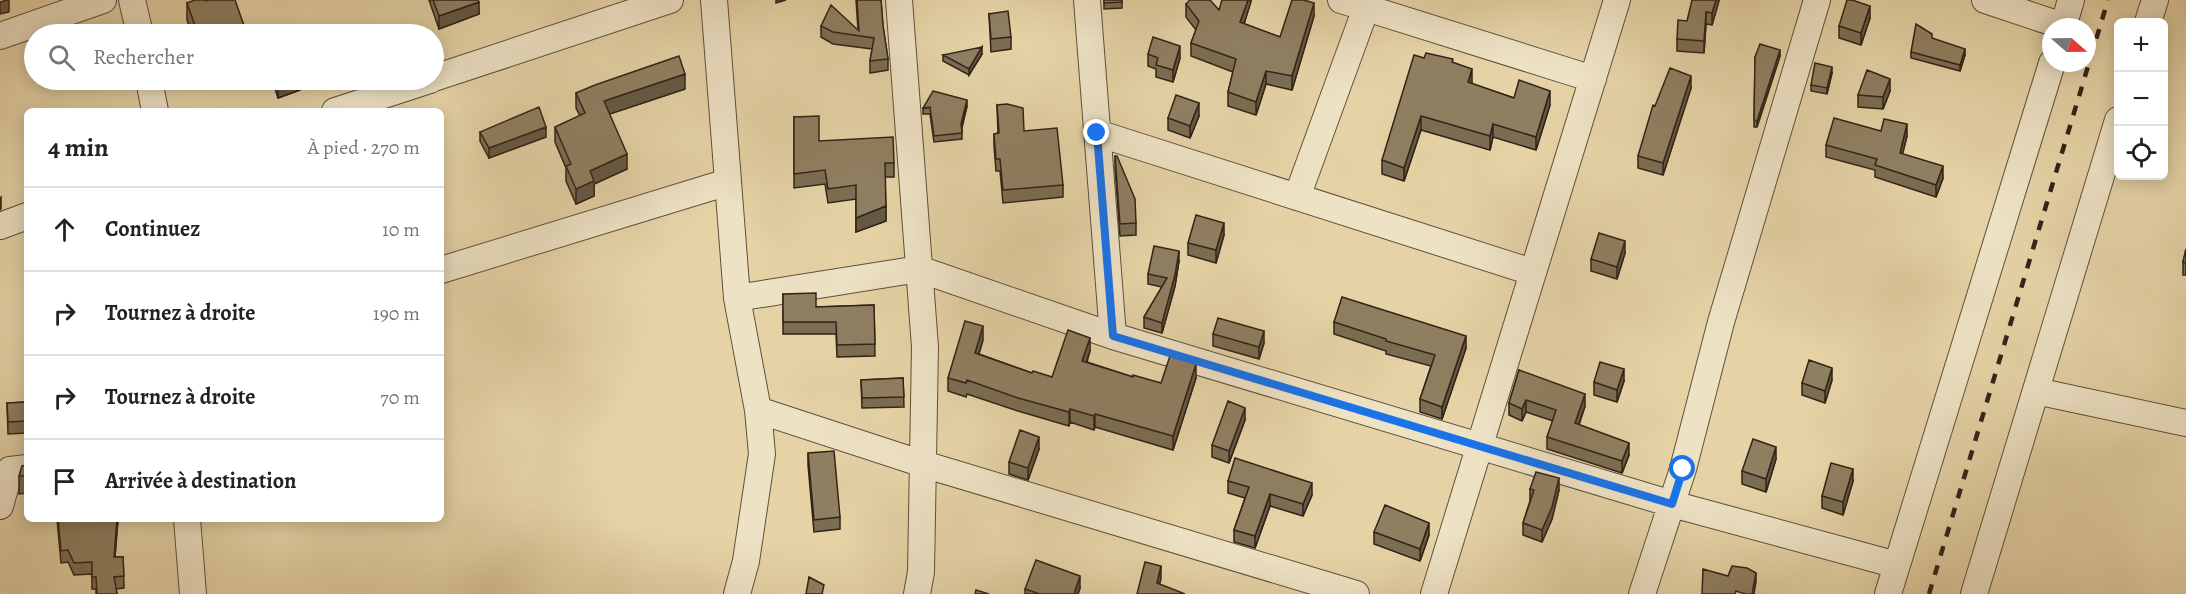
<!DOCTYPE html>
<html lang="fr">
<meta charset="utf-8">
<style>
:root{--surface:#fff;--page:#f2f2f2;--text:#222;--muted:#767676;--line:#e0e0e0}
body{margin:0;font-family:Alegreya,serif;background:var(--page);color:var(--text)}
.controls{position:absolute;right:18px;top:18px;display:grid;overflow:hidden;border-radius:9px;box-shadow:0 3px 15px #0003}
.controls button{width:54px;height:54px;display:grid;place-items:center;padding:0;border:0;border-bottom:2px solid var(--line);background:var(--surface);color:var(--text);font:30px sans-serif}
.compass{position:absolute;left:2042px;top:18px;width:54px;height:54px;border-radius:50%;background:var(--surface);box-shadow:0 3px 15px #0003;rotate:110deg}
.stop{position:absolute;width:18px;height:18px;margin:-14px;border:4px solid #1a73e8;border-radius:50%;background:#fff}
.stop.end{background:#1a73e8;border-color:#fff;box-shadow:0 2px 6px #0008}
.list{margin:0;padding:0;list-style:none}
h2{display:flex;justify-content:space-between;align-items:center;height:78px;margin:0;padding:0 24px;font-size:26px}
h2 small{font-size:20px;font-weight:400;color:var(--muted)}
.list li{display:grid;grid-template-columns:39px 1fr auto;gap:18px;align-items:center;box-sizing:border-box;height:84px;padding:0 24px;border-top:2px solid var(--line)}
.list b{display:block;font-size:22px;white-space:nowrap}
.list em{font-size:20px;font-style:normal;color:var(--muted)}
.icon{flex:none;width:33px;height:33px;fill:none;stroke:currentColor;stroke-width:2;stroke-linecap:round;stroke-linejoin:round}
.map{position:relative;flex:none;width:2186px;height:594px;overflow:hidden}
.search{position:absolute;background:var(--surface);box-shadow:0 3px 15px #0003;left:24px;top:24px;width:420px;height:66px;display:flex;align-items:center;gap:15px;box-sizing:border-box;padding:0 21px;border-radius:33px;color:var(--muted);font-size:22px}
.panel{position:absolute;background:var(--surface);box-shadow:0 3px 15px #0003;left:24px;top:108px;width:420px;height:414px;border-radius:9px}
.map>svg:first-child{display:block}
</style>
<div class="map">
<svg width="2186" height="594" viewBox="0 0 2186 594">
<rect width="100%" height="100%" fill="#e5d3a6"/>
<filter id="stains"><feTurbulence type="fractalNoise" baseFrequency=".00333" numOctaves="4"/><feColorMatrix values="0 0 0 0 .2 0 0 0 0 .09 0 0 0 0 .02 0 0 0 .5 -.17"/></filter>
<radialGradient id="worn" r=".72"><stop offset=".6" stop-color="#630" stop-opacity="0"/><stop offset="1" stop-color="#630" stop-opacity=".3"/></radialGradient>
<g fill="none" stroke-linecap="round" stroke-linejoin="round">
<defs>
<path id="minor" d="M132,0L140,34
M714,0L737,298L758,410L762,454L746,561L737,594
M899,0L925,347L921,572L917,594
M1087,0L1113,336
M1341,0L1593,79
M1985,0L2063,26
M2148,22L2155,0
M2063,27L2071,0
M0,36L103,0
M434,78L670,0
M149,80L155,111
M335,111L430,80
M1097,133L1532,272
M1297,197L1366,8
M0,226L27,216
M441,270L728,182
M737,298L919,269L1113,336L1672,504L1897,565
M2036,391L2186,423
M758,410L923,464L1356,594
M0,506L10,470L27,468
M187,519L193,594
M1434,594L1617,0
M1642,594L1683,469L1721,322L1817,0
M1888,594L2052,63
M1974,594L2118,120"/>
</defs>
<!-- minor casing -->
<use href="#minor" stroke="#5f4f3b" stroke-width="28"/>
<!-- minor -->
<use href="#minor" stroke="#eee2c5" stroke-width="26"/>
<!-- rail -->
<path stroke="#322317" stroke-width="4.5" stroke-dasharray="10 10" stroke-linecap="butt" d="M1929,594L2108,0"/>
</g>
<!-- wall -->
<path fill="#7b6d53" stroke="#322317" stroke-width="1.5" d="M429,0H478L479,14L439,29Z
M856,0H881L883,26L888,59V70L870,73V61L872,49L833,44L821,37V26L858,30Z
M1104,0H1122V8L1104,9Z
M1251,0L1244,24L1280,37L1314,16L1292,90L1266,84L1256,115L1228,106V92L1233,72L1191,56V43L1196,30L1186,17V4L1219,10Z
M1719,0L1712,25L1706,24L1704,53L1677,51V39L1687,21Z
M187,3L247,34H192L187,20Z
M989,14L1011,37V49L991,52Z
M1870,18L1861,45L1839,38V26Z
M1911,52L1965,55L1960,71L1911,58Z
M982,54L969,75L943,61V55Z
M1148,54L1180,58L1173,82L1156,77V69L1148,66Z
M1780,56L1757,127H1754L1755,57Z
M1453,62L1472,82V84L1514,98L1550,105L1536,150L1493,137L1490,150L1421,130L1404,181L1382,174V160Z
M1832,73L1827,94L1811,91V85Z
M272,80H300V90L278,98Z
M1691,88L1663,175L1638,168V156L1655,106Z
M685,89L609,114L627,169L594,184V196L576,204L566,181V168L555,142V127L580,116L576,108V93Z
M1890,91L1883,109L1858,107V95Z
M997,105L1024,131L1063,185V197L1003,203L1000,171H996L994,146V134L998,133Z
M967,106L962,128V139L934,142L930,114H923V108Z
M1199,116L1190,138L1168,130V118Z
M794,117L819,141L894,163V177H885L886,221L856,232V199L828,203L825,184L794,188Z
M1881,131L1907,136L1902,154L1943,178L1936,197L1875,177V170L1826,157V145Z
M480,132L546,137L489,158L480,141Z
M1115,156L1136,223V235L1120,236L1115,168Z
M1224,235L1216,263L1188,255V243Z
M2186,249V275H2183V262Z
M1625,253L1617,279L1591,271V259Z
M1179,261L1175,286L1162,333L1144,328V317L1162,287L1148,284V274Z
M783,294L816,307L874,305L875,356L837,357L836,334H783Z
M1334,322L1466,348L1442,419L1420,412V399L1431,366L1386,354V351L1334,334Z
M1213,334L1264,343L1259,359L1213,346Z
M983,340L979,354L1032,373L1052,377L1090,351L1087,362L1133,377L1161,383L1196,378L1173,450L1095,427L1094,430L1070,422L1069,426L1018,411L967,394L966,397L948,391V378Z
M1519,370L1585,406L1579,425L1629,455L1622,473L1547,449V437L1553,421L1526,412L1522,421L1509,415V403Z
M903,378L904,407L862,408L861,380Z
M1832,380L1825,403L1802,395V383Z
M1624,381L1617,402L1594,395V382Z
M27,402V433L8,434L7,403Z
M1245,420L1229,463L1212,457V445Z
M1039,449L1028,480L1009,474V462Z
M808,453L840,517V529L814,532L808,465Z
M1776,459L1766,492L1742,484V471Z
M27,465V493L19,494V476Z
M1228,481L1312,495L1303,516L1270,506L1255,548L1234,542V530L1245,498L1228,493Z
M1853,481L1843,515L1822,508V496Z
M1530,489L1559,490L1552,519L1542,542L1523,535V523L1530,501Z
M57,519H118L115,557H123L124,588L116,589L117,594H96V589H92V574L74,575L68,562L61,563Z
M1374,532L1429,535L1420,561L1374,544Z
M1080,588L1078,594H1025V589Z"/>
<!-- shaded-wall -->
<path fill="#645944" stroke="#322317" stroke-width="1.5" d="M7,0H9V12L0,14V2Z
M776,0H786L776,3Z
M1248,0H1251V2L1240,36V22Z
M1716,0H1719V1L1712,25V13Z
M479,2V14L439,29V16Z
M1314,3V16L1292,90V76Z
M1870,6V18L1861,45V33Z
M1706,12V24L1704,53V41Z
M1180,46V58L1173,82V70Z
M982,47V54L969,75V69Z
M1965,49V55L1960,71V65Z
M1780,50V56L1757,127V121Z
M1832,67V73L1827,94V88Z
M1472,69V82L1468,96V82Z
M1266,71V84L1256,115V102Z
M685,74V89L604,116V101Z
M1691,76V88L1663,175V163Z
M1890,79V91L1883,109V97Z
M296,80H300V90L278,98V86Z
M1550,91V105L1536,150V137Z
M967,100V106L961,130V124Z
M1199,103V116L1190,138V126Z
M1421,116V130L1404,181V168Z
M1493,124V137L1490,150V136Z
M1907,124V136L1900,165V153Z
M546,127V137L489,158V148Z
M627,154V169L594,184V196L576,204V189L590,171Z
M1943,166V178L1936,197V185Z
M1,197V209L0,210V198Z
M886,206V221L856,232V218Z
M1224,223V235L1216,263V250Z
M1625,241V253L1617,279V267Z
M1179,251V261L1175,286L1162,333V323Z
M983,326V340L975,366V353Z
M1264,331V343L1259,359V347Z
M1466,336V348L1442,419V407Z
M1090,338V351L1082,374V361Z
M1196,364V378L1173,450V436Z
M1832,368V380L1825,403V391Z
M1624,369V381L1617,402V390Z
M1585,394V406L1575,435V423Z
M1526,400V412L1522,421V409Z
M1245,408V420L1229,463V451Z
M1070,409V422L1069,426V412Z
M1095,414V427L1094,430V416Z
M1039,437V449L1028,480V468Z
M1629,443V455L1622,473V461Z
M1776,447V459L1766,492V479Z
M1853,469V481L1843,515V502Z
M1559,478V490L1552,519L1542,542V530Z
M1312,483V495L1303,516V504Z
M1270,494V506L1255,548V536Z
M117,519H118L114,569V557Z
M1429,523V535L1420,561V549Z
M1161,566V579L1157,594V583Z
M1756,573V582L1754,594H1752Z
M1080,576V588L1078,594H1074Z"/>
<!-- building -->
<path fill="#8f7f61" stroke="#322317" stroke-width="1.5" d="M195,0H206V1L209,0H235L247,34H198L187,3Z
M433,0H478L479,2L439,16Z
M857,0H881L883,26L888,59L870,61L874,38L833,32L821,26L831,5L859,31Z
M1104,0H1122V2L1104,3Z
M1190,0H1210L1219,10L1222,0H1248L1240,22L1280,37L1292,0H1304L1314,3L1292,76L1266,71L1256,102L1228,92L1236,59L1191,43L1199,21L1186,4Z
M1692,0H1716L1712,13L1706,12L1704,41L1677,39L1678,20L1687,21Z
M1847,0H1852L1870,6L1861,33L1839,26Z
M1008,11L1011,37L991,39L989,14Z
M1916,24L1932,34V38L1965,49L1960,65L1911,52Z
M283,28L285,34H263Z
M1153,37L1180,46L1173,70L1156,65L1158,58L1148,54Z
M1760,44L1780,50L1757,121L1754,120L1755,57Z
M982,47L969,69L943,55Z
M1426,53L1453,59L1452,62L1472,69L1468,82L1514,98L1519,80L1550,91L1536,137L1493,124L1490,136L1421,116L1404,168L1382,160L1414,55L1424,58Z
M679,56L685,74L604,101L627,154L590,171L594,181L576,189L566,166L571,164L555,127L585,113L576,93L595,85Z
M1815,63L1832,67L1827,88L1811,85Z
M1670,68L1691,76L1663,163L1638,156L1653,105L1655,106Z
M1867,70L1890,79L1883,97L1858,95Z
M276,80H296L278,86Z
M933,91L967,100L961,124L962,133L934,136L930,107L923,108Z
M1176,95L1199,103L1190,126L1168,118Z
M1007,104L1023,108L1024,131L1057,128L1063,185L1003,190L1000,159H996L994,134L999,133L997,105Z
M539,107L546,127L489,148L480,132Z
M819,116V141L893,137L894,163H885L886,206L856,218V185L828,189L825,170L794,174V117Z
M1834,118L1881,131L1884,119L1907,124L1900,153L1943,166L1936,185L1875,165L1877,159L1826,145Z
M1115,156H1117L1135,199L1136,223L1120,224Z
M1196,215L1224,223L1216,250L1188,243Z
M1599,233L1625,241L1617,267L1591,259Z
M1154,246L1179,251L1175,275L1162,323L1144,317L1167,278L1148,274Z
M2186,249V263L2183,262Z
M816,293V307L874,305L875,344L837,345L836,322H783V294Z
M1342,297L1466,336L1442,407L1420,399L1435,355L1386,341V339L1334,322Z
M1218,318L1264,331L1259,347L1213,334Z
M965,321L983,326L975,353L1032,373L1033,371L1052,377L1068,330L1090,338L1082,361L1133,377V375L1161,383L1170,356L1196,364L1173,436L1095,414L1094,416L1070,409L1069,412L1018,398L967,380L966,383L948,378Z
M1809,360L1832,368L1825,391L1802,383Z
M1600,362L1624,369L1617,390L1594,382Z
M1519,370L1585,394L1575,423L1629,443L1622,461L1547,437L1556,410L1526,400L1522,409L1509,403Z
M903,378L904,397L862,398L861,380Z
M1228,401L1245,408L1229,451L1212,445Z
M27,402V421L8,422L7,403Z
M1020,430L1039,437L1028,468L1009,462Z
M1753,439L1776,447L1766,479L1742,471Z
M834,451L840,517L814,520L808,453Z
M1235,458L1312,483L1303,504L1270,494L1255,536L1234,530L1249,487L1228,481Z
M1831,463L1853,469L1843,502L1822,496Z
M27,465V476H19L22,466Z
M1536,472L1559,478L1552,507L1542,530L1523,523L1534,490L1530,489Z
M1385,505L1429,523L1420,549L1374,532Z
M58,519H117L114,557H123L124,576L114,577L117,594H97L96,577H92V562L74,563L68,550L61,551Z
M1036,560L1080,576L1074,594H1040L1025,589Z
M1145,562L1161,566L1157,583L1185,594H1137Z
M1732,566L1747,568L1756,573L1752,594H1745L1736,591L1735,594H1702L1703,569L1728,576Z
M809,577L824,585L822,594H806Z
M976,590L989,594H975Z"/>
<g fill="none" stroke-linecap="round" stroke-linejoin="round">
<!-- route -->
<path stroke="#1a73e8" stroke-width="8" d="M1097,133L1113,336L1672,504L1683,469"/>
</g>
<rect width="100%" height="100%" filter="url(#stains)"/>
<rect width="100%" height="100%" fill="url(#worn)"/>
</svg>
<div class="controls">
<button>+</button>
<button>−</button>
<button><svg class="icon" aria-label="locate" viewBox="0 0 24 24"><circle cx="12" cy="12" r="6"/><path d="M12 2v4M12 18v4M2 12h4M18 12h4"/></svg></button>
</div>
<svg class="compass" viewBox="-18 -18 36 36"><path d="M0-13l5 13h-10z" fill="#e53935"/><path d="M0 13l5-13h-10z" fill="#767676"/></svg>
<div class="stop" style="left:1683px;top:469px"></div>
<div class="stop end" style="left:1097px;top:133px"></div>
<div class="search"><svg class="icon" aria-label="search" viewBox="0 0 24 24"><circle cx="10" cy="10" r="6"/><path d="M15 15l6 6"/></svg>Rechercher</div>
<section class="panel">
<h2>4 min<small>À pied · 270 m</small></h2>
<ul class="list">
<li><svg class="icon" aria-label="ahead" viewBox="0 0 24 24"><path d="M12 20V5M6 11l6-6 6 6"/></svg><div><b>Continuez</b></div><em>10 m</em></li>
<li><svg class="icon" aria-label="right" viewBox="0 0 24 24"><path d="M7 20v-9h11M14 6l5 5-5 5"/></svg><div><b>Tournez à droite</b></div><em>190 m</em></li>
<li><svg class="icon" aria-label="right" viewBox="0 0 24 24"><path d="M7 20v-9h11M14 6l5 5-5 5"/></svg><div><b>Tournez à droite</b></div><em>70 m</em></li>
<li><svg class="icon" aria-label="arrive" viewBox="0 0 24 24"><path d="M6 21V4h12l-3 4 3 4H6"/></svg><div><b>Arrivée à destination</b></div></li>
</ul>
</section>
</div>
